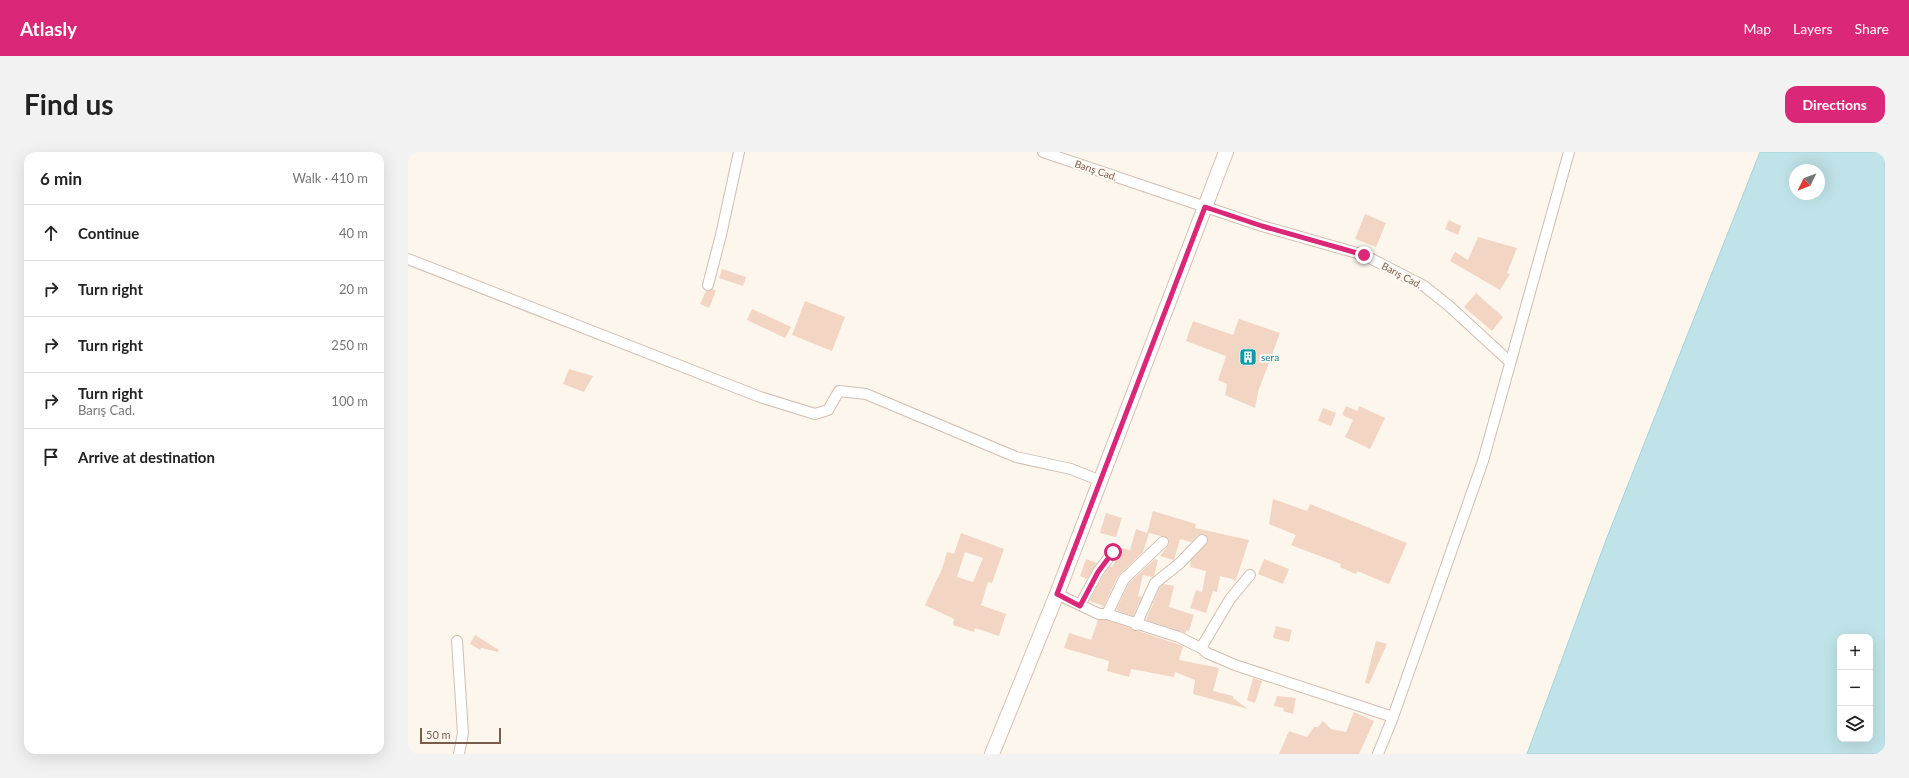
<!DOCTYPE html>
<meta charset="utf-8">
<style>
:root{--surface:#fff;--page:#f2f2f2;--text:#222;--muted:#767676;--line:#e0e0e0;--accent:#db2777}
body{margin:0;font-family:Lato,sans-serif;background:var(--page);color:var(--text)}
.controls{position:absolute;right:12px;bottom:12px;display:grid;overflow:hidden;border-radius:8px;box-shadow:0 4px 16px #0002}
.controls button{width:36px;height:36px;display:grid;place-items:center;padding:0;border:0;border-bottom:1px solid var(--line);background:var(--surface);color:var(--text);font:20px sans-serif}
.compass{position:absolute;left:1381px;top:12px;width:36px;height:36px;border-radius:50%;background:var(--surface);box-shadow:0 4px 16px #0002;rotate:227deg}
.scale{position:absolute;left:12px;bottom:10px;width:81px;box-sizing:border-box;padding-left:4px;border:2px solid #7a5c4d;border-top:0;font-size:11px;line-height:14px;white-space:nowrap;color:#7a5c4d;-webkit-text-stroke:3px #fffaf3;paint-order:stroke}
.stop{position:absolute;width:12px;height:12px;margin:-9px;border:3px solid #db2777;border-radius:50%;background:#fff}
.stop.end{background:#db2777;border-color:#fff;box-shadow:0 1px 4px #0008}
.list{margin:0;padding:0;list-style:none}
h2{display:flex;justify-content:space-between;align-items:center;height:52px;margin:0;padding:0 16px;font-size:17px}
h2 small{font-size:13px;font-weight:400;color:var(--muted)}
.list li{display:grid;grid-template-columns:26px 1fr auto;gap:12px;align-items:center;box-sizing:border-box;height:56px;padding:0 16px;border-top:1px solid var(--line)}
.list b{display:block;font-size:15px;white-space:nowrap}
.list p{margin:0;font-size:13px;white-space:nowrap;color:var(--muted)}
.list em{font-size:13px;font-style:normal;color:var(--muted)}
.icon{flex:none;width:22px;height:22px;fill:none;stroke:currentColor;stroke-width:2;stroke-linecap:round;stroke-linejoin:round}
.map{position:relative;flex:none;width:1477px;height:602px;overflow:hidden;border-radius:12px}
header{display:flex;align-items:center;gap:24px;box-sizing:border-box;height:56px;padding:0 20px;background:var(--accent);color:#fff}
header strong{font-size:19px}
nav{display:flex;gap:22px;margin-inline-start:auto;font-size:14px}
.intro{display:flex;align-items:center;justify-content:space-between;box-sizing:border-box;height:96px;padding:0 24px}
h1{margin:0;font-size:28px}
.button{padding:10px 18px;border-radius:12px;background:var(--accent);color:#fff;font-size:14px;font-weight:700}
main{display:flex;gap:24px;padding:0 24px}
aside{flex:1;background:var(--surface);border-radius:12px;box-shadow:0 4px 16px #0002}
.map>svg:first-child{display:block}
</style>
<header>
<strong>Atlasly</strong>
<nav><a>Map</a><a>Layers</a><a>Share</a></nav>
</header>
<div class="intro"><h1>Find us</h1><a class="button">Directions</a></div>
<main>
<aside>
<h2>6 min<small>Walk · 410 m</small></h2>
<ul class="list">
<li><svg class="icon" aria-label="ahead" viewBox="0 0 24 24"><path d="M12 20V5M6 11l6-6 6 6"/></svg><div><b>Continue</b></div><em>40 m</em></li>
<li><svg class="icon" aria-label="right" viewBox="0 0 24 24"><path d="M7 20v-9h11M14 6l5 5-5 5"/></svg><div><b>Turn right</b></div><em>20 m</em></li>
<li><svg class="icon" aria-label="right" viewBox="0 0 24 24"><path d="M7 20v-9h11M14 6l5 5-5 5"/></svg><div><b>Turn right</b></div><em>250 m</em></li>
<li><svg class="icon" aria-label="right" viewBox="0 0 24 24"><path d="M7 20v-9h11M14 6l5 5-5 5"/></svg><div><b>Turn right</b><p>Barış Cad.</p></div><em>100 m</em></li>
<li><svg class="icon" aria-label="arrive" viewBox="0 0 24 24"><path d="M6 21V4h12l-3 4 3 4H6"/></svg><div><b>Arrive at destination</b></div></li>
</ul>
</aside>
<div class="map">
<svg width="1477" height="602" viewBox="0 0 1477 602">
<rect width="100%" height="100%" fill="#fdf6ec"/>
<!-- water -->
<path fill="#bfe3e8" stroke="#a5d3da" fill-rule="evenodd" d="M1352,0H1477V602H1119L1198,388ZM1387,18H1411V42H1387ZM1432,485H1462V587H1432Z"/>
<!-- building -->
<path fill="#f3d5c3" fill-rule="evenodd" d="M957,62L978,71L968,95L947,87Z
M1041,68L1053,74L1050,83L1037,77Z
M1070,85L1109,96L1099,121L1102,122L1092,138L1042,109L1047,100L1060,108Z
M314,117L338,125L335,134L311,126Z
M305,137L308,139L301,156L292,152L298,139Z
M1068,141L1095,165L1084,179L1056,155Z
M397,149L437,165L424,199L384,183Z
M344,157L383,175L377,186L339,168Z
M831,167L872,181L850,240L847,256L817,243L819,232L810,228L818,204L778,189L785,169L825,183Z
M161,217L185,224L176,240L155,232Z
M938,254L949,259L951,254L977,266L962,297L937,285L945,268L934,263Z
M915,256L928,261L923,274L910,269Z
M865,347L899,359L902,352L999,391L981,432L949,419L948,422L932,415L933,412L883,393L888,383L861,372Z
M745,359L788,372L787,376L841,388L828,428L812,424L809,440L805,439L798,461L782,456L788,438L794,440L798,419L782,415L783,408L800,390L799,384L795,382L790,383L783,390L772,387L766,408L752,404L761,392L760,386L741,381L735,400L710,424L695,456L694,453L681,449L695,424L702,414L704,415L710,404L711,400L709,395L722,398L728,377L739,381Z
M698,361L714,366L708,385L692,381Z
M553,381L596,397L584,431L580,430L573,453L598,462L591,484L567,476L566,480L545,473L546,467L517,453L534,417L539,400L546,402ZM557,400L575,406L565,430L549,425Z
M678,407L689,411L679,427L672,424Z
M747,407L750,408L746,424L744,425L735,423L730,444L734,445L725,464L708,458L721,431Z
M856,407L881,417L875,432L850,422Z
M756,432L766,434L761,455L786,463L781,479L778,478V481L738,468L752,435Z
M690,468H698L775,494L771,508L811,516L805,539L825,544V546L840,557L785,542L787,528L767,520L766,525L723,517L721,525L699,519L701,509L656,496L661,481L683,488Z
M868,474L884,478L881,490L865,486Z
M67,483L91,498L90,500L73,496L72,498L62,492Z
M968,489L979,492L961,532L957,531Z
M845,526L854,529L847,551L839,548Z
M869,544L888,546L885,562L875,559L876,556L866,554Z
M946,560L966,569L951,602H871L881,579L899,585L906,575H910L915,569L923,577L938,580Z"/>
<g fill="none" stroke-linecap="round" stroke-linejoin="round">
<defs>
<path id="street" d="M635,0L854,74L956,103L1016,134L1040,153L1102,210
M0,107L352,245L407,262L420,258L431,239L458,242L608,305L663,317L693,329
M300,133L313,83L331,0
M649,442L691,462H699L771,485L793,496L799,501L827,513L985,565
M672,453L690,420L705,400
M699,462L716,427L755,390
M728,473L747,431L772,411L794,388
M49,489L55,581L51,602
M793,496L822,447L842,423
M970,602L985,565L1075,309L1161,0"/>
<path id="secondary" d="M584,602L649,442L818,0"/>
</defs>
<!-- street casing -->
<use href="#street" stroke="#d1beb0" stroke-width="12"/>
<!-- secondary casing -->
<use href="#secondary" stroke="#d6c0b0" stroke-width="16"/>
<!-- street -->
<use href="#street" stroke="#fff" stroke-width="10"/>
<!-- secondary -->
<use href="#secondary" stroke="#fff" stroke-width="14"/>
</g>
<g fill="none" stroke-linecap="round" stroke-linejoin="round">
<!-- route -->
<path stroke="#db2777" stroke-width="5" d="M705,400L690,420L672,454L649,442L797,55L854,74L956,103"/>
</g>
<!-- icons -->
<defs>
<symbol id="building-square" viewBox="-11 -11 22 22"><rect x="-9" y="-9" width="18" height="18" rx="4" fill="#0f9aa8" stroke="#fffaf3"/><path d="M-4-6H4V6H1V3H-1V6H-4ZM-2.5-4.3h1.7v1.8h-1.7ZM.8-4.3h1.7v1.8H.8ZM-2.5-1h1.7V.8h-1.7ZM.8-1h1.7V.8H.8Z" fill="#fff"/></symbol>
</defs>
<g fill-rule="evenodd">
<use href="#building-square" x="830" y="195" width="20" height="20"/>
</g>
<g text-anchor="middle" stroke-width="4" stroke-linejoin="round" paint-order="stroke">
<!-- street labels -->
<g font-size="10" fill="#7a5c4d" stroke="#fffaf3">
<text transform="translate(688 18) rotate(19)" y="4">Barış Cad.</text>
<text transform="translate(994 123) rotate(28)" y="4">Barış Cad.</text>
</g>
<!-- culture labels -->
<g font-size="10" fill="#0d838f" stroke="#fffaf3" text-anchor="start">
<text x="853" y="209">sera</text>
</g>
</g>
</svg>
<div class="controls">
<button>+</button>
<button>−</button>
<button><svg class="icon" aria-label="layers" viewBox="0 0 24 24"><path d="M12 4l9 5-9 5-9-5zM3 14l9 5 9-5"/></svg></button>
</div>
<svg class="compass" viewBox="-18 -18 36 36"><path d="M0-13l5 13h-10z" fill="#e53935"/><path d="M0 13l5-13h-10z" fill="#767676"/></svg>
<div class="scale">50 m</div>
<div class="stop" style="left:705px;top:400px"></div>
<div class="stop end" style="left:956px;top:103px"></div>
</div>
</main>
